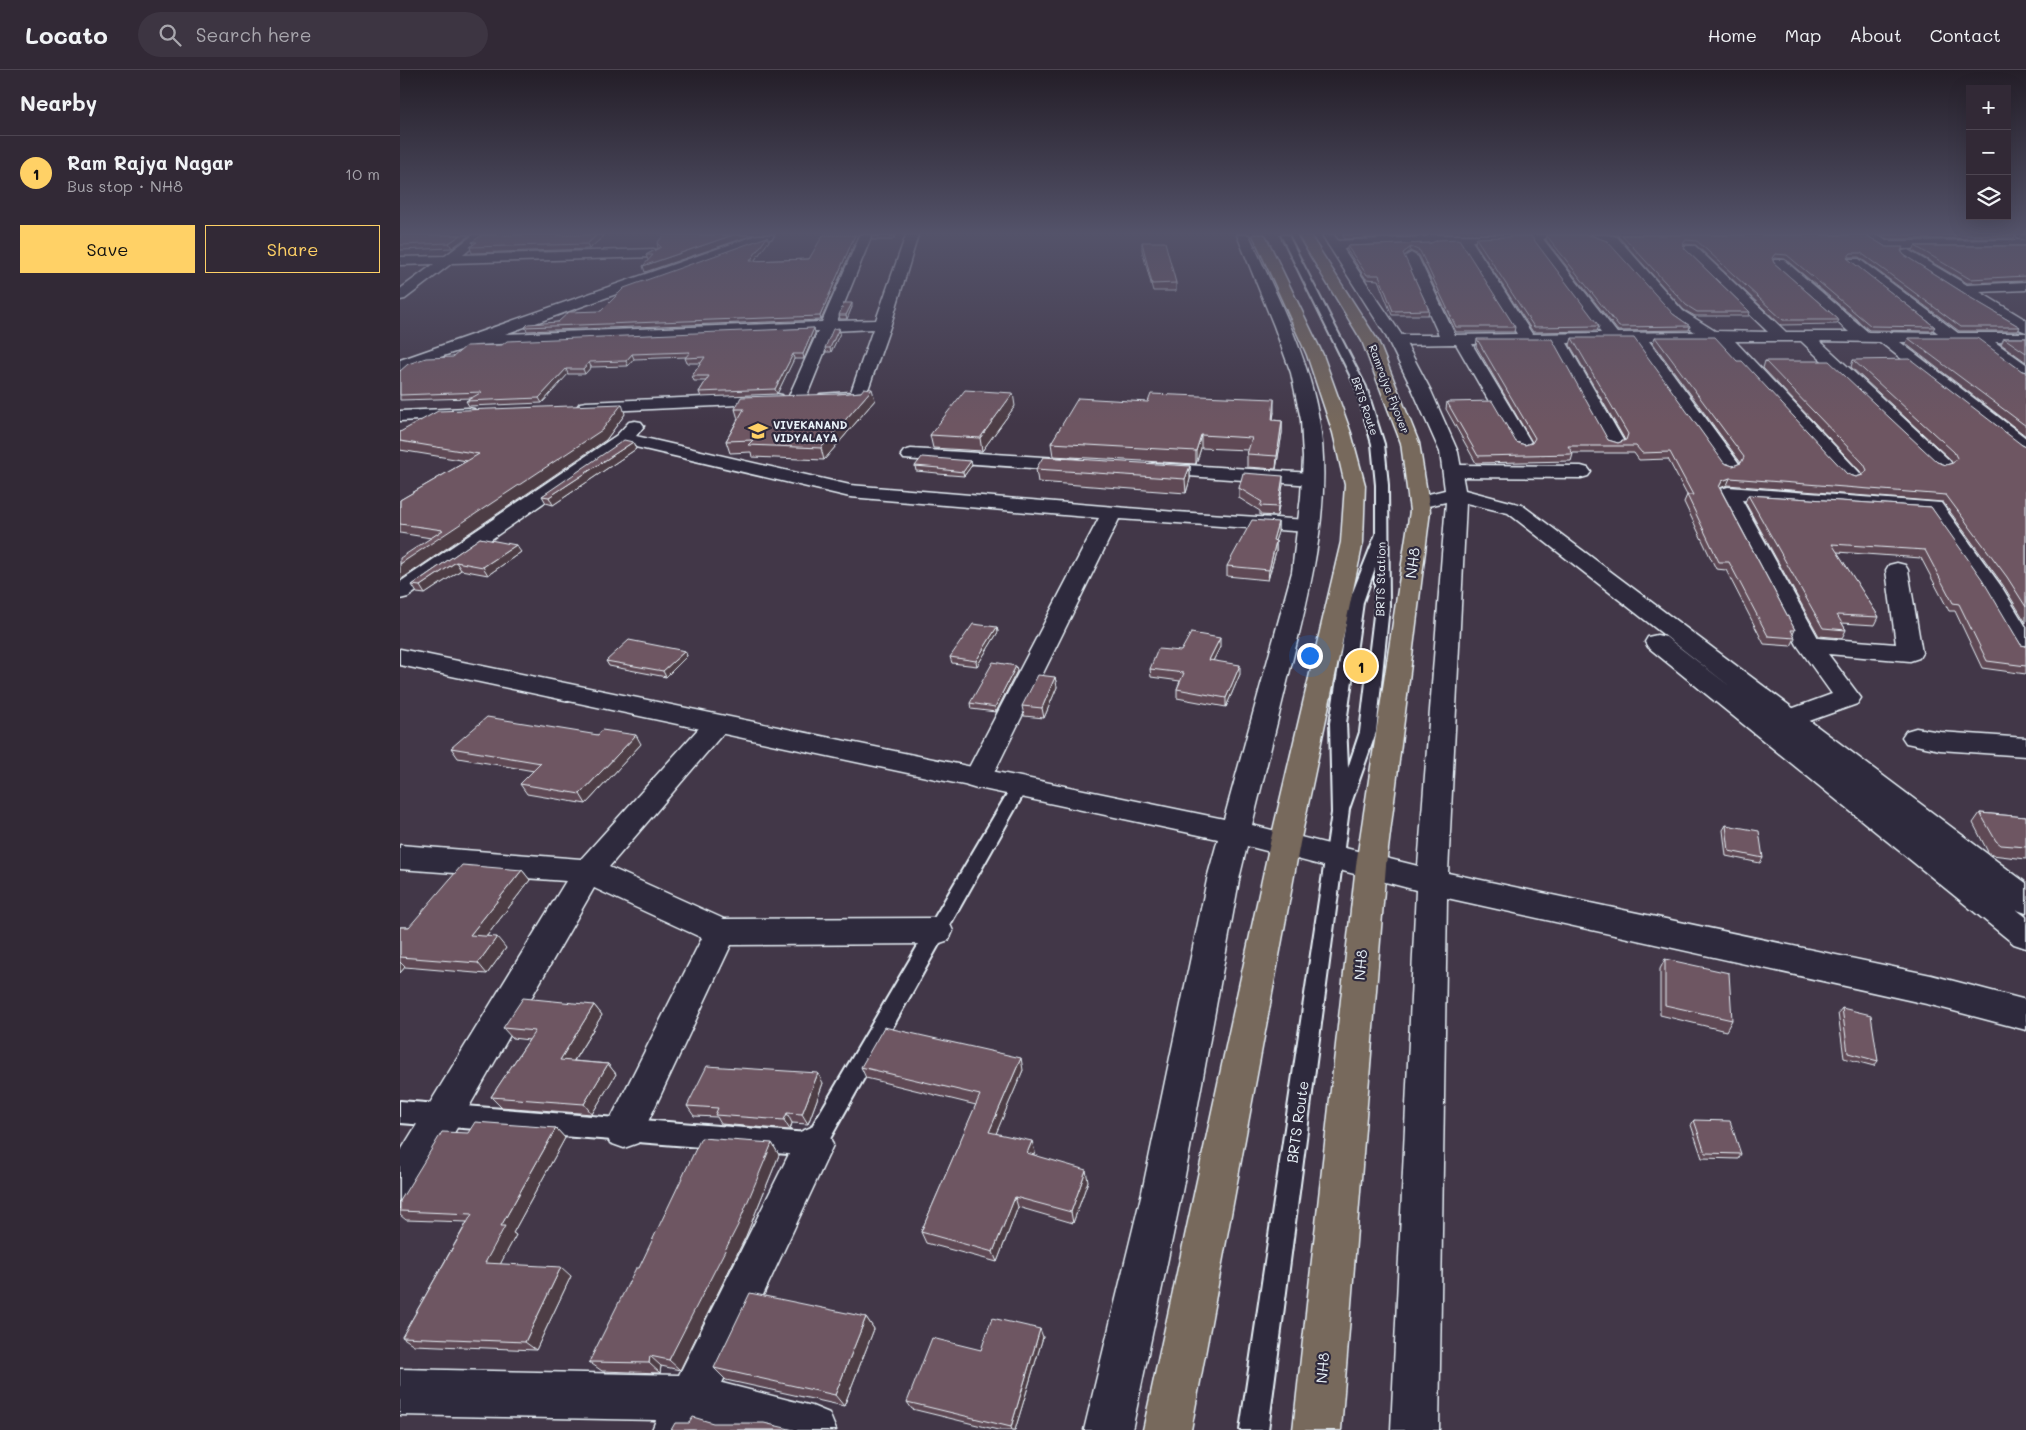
<!DOCTYPE html>
<meta charset="utf-8">
<style>
:root{--surface:#322936;--page:#3d3542;--text:#f1f3f6;--muted:#a8a6ad;--line:#4d4551;--accent:#ffd166}
body{margin:0;font-family:Mali,sans-serif;background:var(--page);color:var(--text)}
.controls{position:absolute;right:15px;top:15px;display:grid;overflow:hidden;border-radius:0px;box-shadow:0 5px 20px #0002}
.controls button{width:45px;height:45px;display:grid;place-items:center;padding:0;border:0;border-bottom:1px solid var(--line);background:var(--surface);color:var(--text);font:25px sans-serif}
.you{position:absolute;left:909px;top:585px;width:18px;height:18px;margin:-12px;border:4px solid #fff;border-radius:50%;background:#1a73e8;box-shadow:0 0 0 8px #1a73e833}
.badge{display:grid;place-items:center;width:32px;height:32px;border-radius:50%;background:var(--accent);color:#111;font-size:16px;font-weight:700}
.pin{position:absolute;translate:-50% -50%;border:2px solid #fff;box-shadow:0 1px 5px #0006}
.list{margin:0;padding:0;list-style:none}
h2{display:flex;justify-content:space-between;align-items:center;height:65px;margin:0;padding:0 20px;font-size:21px}
h2 small{font-size:16px;font-weight:400;color:var(--muted)}
.list li{display:grid;grid-template-columns:32px 1fr auto;gap:15px;align-items:center;box-sizing:border-box;height:75px;padding:0 20px;border-top:1px solid var(--line)}
.list b{display:block;font-size:19px;white-space:nowrap}
.list p{margin:0;font-size:16px;white-space:nowrap;color:var(--muted)}
.list em{font-size:16px;font-style:normal;color:var(--muted)}
.actions{display:flex;gap:10px;padding:15px 20px}
.actions a{flex:1;padding:11px 0;border:1px solid var(--accent);border-radius:0px;text-align:center;font-size:18px;color:var(--accent)}
.actions .main{background:var(--accent);color:#111}
.icon{flex:none;width:28px;height:28px;fill:none;stroke:currentColor;stroke-width:2;stroke-linecap:round;stroke-linejoin:round}
.map{position:relative;flex:none;width:1626px;height:1360px;overflow:hidden}
header{display:flex;align-items:center;gap:30px;box-sizing:border-box;height:70px;padding:0 25px;background:var(--surface);border-bottom:1px solid var(--line)}
header strong{font-size:24px}
nav{display:flex;gap:28px;margin-inline-start:auto;font-size:18px}
.search{width:350px;height:45px;background:var(--page);display:flex;align-items:center;gap:12px;box-sizing:border-box;padding:0 18px;border-radius:28px;color:var(--muted);font-size:19px}
main{display:flex}
aside{flex:1;background:var(--surface)}
.map>svg:first-child{display:block}
</style>
<header>
<strong>Locato</strong>
<div class="search"><svg class="icon" aria-label="search" viewBox="0 0 24 24"><circle cx="10" cy="10" r="6"/><path d="M15 15l6 6"/></svg>Search here</div>
<nav><a>Home</a><a>Map</a><a>About</a><a>Contact</a></nav>
</header>
<main>
<aside>
<h2>Nearby<small></small></h2>
<ul class="list">
<li><span class="badge">1</span><div><b>Ram Rajya Nagar</b><p>Bus stop · NH8</p></div><em>10 m</em></li>
</ul>
<div class="actions"><a class="main">Save</a><a>Share</a></div>
</aside>
<div class="map">
<svg width="1626" height="1360" viewBox="0 0 1626 1360">
<rect width="100%" height="100%" fill="#423748"/>
<filter id="ink" filterUnits="userSpaceOnUse"><feTurbulence type="fractalNoise" baseFrequency=".02" numOctaves="2"/><feDisplacementMap in="SourceGraphic" scale="10" xChannelSelector="R" yChannelSelector="G"/><feConvolveMatrix kernelMatrix="1 2 1 2 8 2 1 2 1" color-interpolation-filters="sRGB"/></filter>
<g filter="url(#ink)">
<g fill="none" stroke-linecap="round" stroke-linejoin="round">
<defs>
<path id="lane" d="M881,165H888L966,317L984,374L988,415L989,537L976,662L949,739L868,1360H840L932,743L930,653L949,532L976,464V415L972,374L956,317ZM975,498V537L960,662L948,698L946,653L963,532Z
M620,710L626,712L628,716L422,1083L414,1086L0,1053V1031L408,1063L614,712Z"/>
<path id="street" d="M73,165H87L63,185L254,179L261,183L254,187L52,193L5,229L0,230V219L34,194L0,195V187L45,186Z
M357,165H374L372,168L105,264L422,252L460,165H472L437,251L476,250L506,165H518L491,254L464,331L426,333L420,332L417,328L420,324L451,322L473,259L433,261L406,328L403,332L397,333L391,332L388,328L418,261L75,275L0,301V290Z
M1028,165H1149L1147,168L1143,169L1217,263L1295,262L1273,247L1207,173L1191,168L1189,165H1207L1217,167L1283,241L1315,261L1368,262L1285,182L1283,179L1285,176H1295L1386,262H1449L1374,196L1372,193L1374,190H1384L1468,262L1538,263L1447,192L1449,189H1459L1558,263H1626V273L1595,272L1626,294V307L1620,306L1574,272H1500L1626,368V383L1619,381L1480,272L1420,271L1549,390L1552,394L1549,398L1542,400L1535,398L1401,271H1335L1459,402L1462,406L1459,410L1452,412L1445,410L1318,271H1249L1340,395L1337,399L1330,401L1323,399L1233,272L1167,273L1224,372L1222,376L1215,378L1208,376L1206,372L1152,273L1072,274L1132,374L1130,378L1123,380L1116,378L1056,274L996,275L990,273L988,270L990,267L996,265H1039L1004,187L1011,183L1018,187L1055,265L1117,264L1059,171L1037,172L1030,175L934,179L928,175L934,171L1026,167ZM1131,169L1201,263L1132,264L1072,171Z
M1462,165H1476L1488,171L1626,170V178L1485,179Z
M1508,180L1567,215L1626,212V220L1580,222L1626,250V262L1621,260L1503,187L1501,184L1503,181Z
M376,324L382,325L385,329L382,333L186,342L180,341L177,337L180,333L186,332Z
M68,338L74,339L77,343L74,347L0,351V341Z
M235,351L241,352L244,356L236,366L450,415L776,442L908,450L915,452L919,456L915,460L908,462L719,449L591,709L587,716L577,719L567,716L563,709L699,448L450,427L227,375L8,527L0,529V512L217,365L229,352Z
M511,379L676,389L683,391L686,395L683,399L676,401L504,389L501,385L504,381Z
M754,393L912,403L919,405L922,409L919,413L912,415L747,403L744,399L747,395Z
M1053,395L1181,396L1188,398L1191,402L1188,406L1181,408L1053,407L1046,405L1043,401L1046,397Z
M1328,417L1541,433L1601,516L1626,557V584L1617,582L1579,516L1528,443L1342,430L1418,568L1496,574L1486,500L1489,495L1497,493L1505,495L1508,500L1522,583L1519,588L1510,591L1428,584L1461,628L1457,634L1398,655L1389,658L1380,655L1376,649L1380,643L1432,624L1397,575L1318,423L1321,419Z
M317,645L326,648L330,654L326,660L209,797L324,849L537,848L549,852L553,861L549,870L537,874L331,875L238,1073L224,1078L210,1073L205,1060L302,868L194,818L14,1133L0,1139V1082L166,811L0,799V775L181,789L308,648Z
M1516,658L1540,662L1626,668V686L1540,680L1506,673L1502,667L1506,661Z
M414,1056L428,1062L433,1075L322,1313L412,1336L429,1343L436,1360H324L303,1354L300,1360H252L256,1350L0,1345V1299L279,1305L400,1062Z"/>
<path id="secondary" d="M837,165H849C876,225 908,284 919,349C933,432 911,516 891,596C878,649 865,702 852,755L1018,796L1046,432L1019,438L1012,436L1009,432L1012,428L1045,420L1040,382L1013,321L985,264L922,165H934L1001,264L1031,321L1058,382L1065,420L1122,435L1626,813V843L1617,840L1626,847V878L1614,874L1248,577L1245,572L1248,567L1257,565L1266,567L1332,618L1108,443L1066,433L1048,803L1531,905L1626,930V960L1531,935L1047,828L1039,1360H991L1016,820L847,776L840,805L782,1122L732,1360H684L742,1122L808,805L818,769L0,595V579L824,749L892,502L901,426L903,388L901,350L891,303L874,256Z
M1616,165H1626V170L1618,168Z"/>
<path id="primary" d="M853,165H865L923,285L951,363L965,415L963,472L900,773L791,1360H743L870,773L941,472L945,415L933,363L907,285Z
M898,165H910L978,271L1019,373L1030,441L986,795L941,1360H893L956,795L1010,441L1001,373L962,271Z"/>
</defs>
<!-- lane casing -->
<use href="#lane" stroke="#e8f1f8" stroke-width="4"/>
<!-- street casing -->
<use href="#street" stroke="#e8f1f8" stroke-width="3"/>
<!-- secondary casing -->
<use href="#secondary" stroke="#e8f1f8" stroke-width="3"/>
<!-- primary casing -->
<use href="#primary" stroke="#e8f1f8" stroke-width="3"/>
<!-- lane -->
<use href="#lane" fill="#2f2a3d" fill-rule="evenodd"/>
<!-- street -->
<use href="#street" fill="#2f2a3d" fill-rule="evenodd"/>
<!-- secondary -->
<use href="#secondary" fill="#2f2a3d" fill-rule="evenodd"/>
<!-- primary -->
<use href="#primary" fill="#77695c" fill-rule="evenodd"/>
</g>
<!-- wall -->
<path fill="#5f4a54" stroke="#e8f1f8" d="M0,165H70L52,178L0,180Z
M205,165L189,179L72,183L70,177L73,175L72,172Z
M264,165H353L245,202L248,190L246,185L258,178L257,173Z
M496,165L493,170H472L471,166Z
M942,165H1026L945,169Z
M1213,165H1466L1486,177L1501,181L1504,185L1567,225V226L1620,257L1618,261H1559L1459,187H1449L1448,189L1535,257L1532,261L1469,260L1385,189L1374,188L1373,190L1374,193L1439,250L1437,254L1381,255L1296,175L1285,174L1283,176L1285,179L1350,242L1349,246H1295L1284,240L1218,166Z
M1479,165H1616L1614,168L1488,169Z
M1147,166L1273,244L1290,256L1289,260L1218,261L1146,170Z
M367,167L369,171L354,191L409,189L421,250L127,261L125,257L158,252L201,241Z
M1076,168L1199,256L1197,261L1133,262L1075,173Z
M742,172L776,213V221H753L742,180Z
M1031,173L1115,257L1114,262H1056L1019,185L1010,181L1004,186L1029,240L1028,245H992L978,210L966,209L947,180V176Z
M1515,176H1626V211L1567,213L1513,181Z
M452,237L447,249H440L439,245Z
M414,258L415,263L404,289H394L377,324L301,327L299,322L306,311H294L292,306L301,293H287L285,288L286,287L234,289L228,296L191,297L185,304H168L142,333L69,336L66,331L72,328L0,330V301L102,275Z
M440,263L431,282H426L425,278Z
M1255,267L1337,291L1447,404L1456,407L1462,405L1460,401L1363,298L1365,291L1537,392L1546,395L1552,393L1550,389L1451,297L1453,290L1622,375L1626,377V553L1603,515L1543,432L1327,415L1320,418L1395,560L1393,564L1395,568L1391,576L1364,574L1326,500L1316,499L1284,432L1287,425L1268,389L1239,390L1234,383H1172L1173,384L1171,391L1076,393L1046,339L1047,332L1116,372L1125,375L1132,372L1076,276L1077,269L1208,370L1218,373L1225,370L1170,275L1172,268L1324,393L1333,396L1341,393L1253,273Z
M1508,268L1626,302V366L1506,274Z
M1604,268H1626V292L1601,274Z
M461,322L475,330L424,390L352,387L351,382L330,383L326,371L338,349L335,339L438,324Z
M615,336L582,381L533,378L530,365Z
M874,342L873,350L882,351V363L876,399L847,397V384L848,380L801,378L796,394L653,386L651,373Z
M225,344L206,370L31,468L0,463V430L67,391L0,380V362Z
M233,372L236,379L153,435L146,433L142,426Z
M571,391L572,395L564,406L538,404V403L516,401L515,396Z
M790,396V409L786,423L638,412L636,399Z
M883,415L877,446L860,445V441L839,428V418Z
M1348,425L1531,437L1621,575L1626,576V604L1582,598L1555,541H1549L1521,488L1437,482L1479,547L1475,555L1442,553L1446,560L1442,568L1419,566L1345,432Z
M878,452V462L875,471H876V481L868,510L827,506V496Z
M80,468L121,482L88,505L61,500L25,524L17,523L12,515Z
M597,557L598,562L577,596L552,593L550,587Z
M820,577L813,591L840,604L826,637L777,628V619L780,611L751,607L750,599L781,581Z
M285,581L287,586L266,607L209,596L206,591Z
M617,601L596,642L571,639L570,633Z
M655,607L657,617L644,648L624,646L622,636Z
M198,665L241,674L186,734L127,724L120,714L134,701L58,688L51,678Z
M1580,743L1626,747V789L1592,785L1588,782L1573,753Z
M1326,755L1363,788L1360,793L1326,786L1323,760Z
M122,800L130,810L86,867L106,878L87,904L5,897L0,903V857H9Z
M1265,889L1332,950L1326,961L1260,945V899Z
M194,935L202,945L174,991L208,994L216,1004L192,1044L101,1037L91,1027L129,970L112,968L103,958Z
M1442,938L1478,991L1474,996L1444,988L1438,943Z
M461,997L623,1000L596,1063L635,1082L633,1085L688,1111L673,1153L618,1137L597,1192L526,1173L521,1162L576,1035L466,1008Z
M423,1013L408,1054L392,1053L390,1060L321,1054L317,1047L294,1046L287,1036Z
M1294,1050L1341,1084L1338,1089L1302,1088L1291,1055Z
M156,1058L165,1068L113,1163L116,1165L100,1194L171,1206L136,1280L14,1275L2,1267L67,1152L6,1150L0,1145V1131L68,1063Z
M372,1073L379,1085L346,1166L280,1300L261,1296L260,1303L202,1301L189,1292L239,1198Z
M466,1247L474,1259L444,1336L326,1310L314,1298Z
M643,1267L615,1360H598L512,1339L507,1332L581,1280Z"/>
<!-- shaded-wall -->
<path fill="#4d3c45" stroke="#e8f1f8" d="M61,165H70L52,178L49,173Z
M197,165H205L189,179L187,174Z
M333,165H353L245,202L243,196Z
M455,165H458L421,250L420,246Z
M367,167L369,171L351,195L350,191Z
M1011,177L1010,181L1002,188L1003,183Z
M452,233V237L447,249L446,245Z
M414,258L415,263L404,289L403,284Z
M439,258L440,263L431,282L430,278Z
M232,284L234,289L228,296L226,291Z
M393,284L394,289L377,324L375,319Z
M189,292L191,297L185,304L183,299Z
M166,299L168,304L142,333L139,328Z
M472,319L475,330L424,390L421,378Z
M613,323L615,336L582,381L580,368Z
M874,329V342L871,363L872,350Z
M222,334L225,344L206,370L0,510V494Z
M882,351V363L876,399L877,386Z
M801,365V378L796,394V381Z
M233,372L236,379L153,435L149,427Z
M571,391L572,395L564,406L563,402Z
M790,396V409L786,423L785,409Z
M883,406V415L877,446L878,437Z
M1330,408L1327,415L1320,418L1319,417L1322,411Z
M878,452V462L872,480L873,470Z
M876,471V481L868,510L869,500Z
M116,475L121,482L88,505L83,497Z
M56,492L61,500L25,524L20,516Z
M597,557L598,562L577,596L576,591Z
M820,568V577L809,599V590Z
M285,581L287,586L266,607L263,601Z
M840,595V604L826,637V628Z
M616,596L617,601L596,642L595,637Z
M655,607L657,617L644,648L642,638Z
M236,665L241,674L186,734L180,724Z
M122,800L130,810L79,876L70,865Z
M97,867L106,878L87,904L78,893Z
M0,892L5,897L0,903Z
M194,935L202,945L168,1000L160,990Z
M621,988L623,1000L592,1073L589,1062Z
M208,994L216,1004L192,1044L184,1034Z
M418,1003L423,1013L408,1054L402,1044Z
M387,1043L392,1053L390,1060L384,1050Z
M156,1058L165,1068L113,1163L116,1165L96,1202L85,1193L101,1156Z
M632,1071L635,1082L630,1094L627,1083Z
M372,1073L379,1085L346,1166L280,1300L269,1290Z
M686,1100L688,1111L673,1153L671,1142Z
M615,1127L618,1137L597,1192L593,1182Z
M161,1197L171,1206L136,1280L125,1272Z
M466,1247L474,1259L444,1336L435,1325Z
M640,1259L643,1267L615,1360H612L611,1357Z
M250,1286L261,1296L260,1303L249,1293Z"/>
<!-- building -->
<path fill="#6e5662" stroke="#e8f1f8" d="M0,165H61L49,173L0,175Z
M82,165H197L187,174L70,177L77,172H72Z
M264,165H333L243,196L253,185H246L261,177L257,173Z
M423,165H455L420,246L125,257L128,254L158,252L169,242L201,241L224,218L367,167L350,191L409,189Z
M472,165H493V166H471Z
M1149,165H1190L1207,171L1273,244L1290,256L1219,257L1147,166Z
M1222,165H1466L1486,177H1503L1501,181L1504,185L1567,225H1566L1620,257H1561L1461,183H1451L1447,188L1535,257L1471,256L1387,185L1375,184L1372,188L1374,193L1439,250H1383L1297,171L1286,170L1283,174L1285,179L1350,242H1297L1286,235Z
M1131,166L1199,256L1134,257L1076,168Z
M1059,169L1115,257H1056L1020,181L1011,177L1003,183L1029,240L993,241L979,205H967L947,176L1031,173L1038,170Z
M742,172H765L776,213L752,214Z
M1515,176H1626V206L1570,209Z
M444,233H452L446,245H439Z
M414,258L403,284H393L375,319L299,322L309,306H292L305,287L285,288L290,282L232,284L226,291L189,292L183,299H166L139,328L66,331L82,322L0,325V301L8,294L26,288L53,287L66,276L102,275L107,271Z
M439,258L430,278H425L433,259Z
M1255,267H1315L1337,291H1342L1447,404L1456,407L1463,405L1467,400L1464,394L1365,291H1429L1537,392L1546,395L1553,393L1557,388L1554,382L1453,290L1510,289L1622,375L1626,377V537L1607,507L1546,425L1330,408L1322,411L1319,417L1395,560H1391L1395,568L1368,566L1329,492H1319L1287,425H1293L1270,382L1242,383L1236,376H1168L1173,384L1078,386L1047,332L1092,331L1116,372L1125,375L1132,373L1135,368L1077,269H1152L1208,370L1218,373L1226,370L1228,364L1172,268H1234L1324,393L1333,396L1341,393L1344,387Z
M1508,268H1577L1622,301L1626,302V356Z
M1604,268H1626V283Z
M464,318L472,319L421,378L348,375L353,370L326,371L344,339H335L341,327L438,324L461,322Z
M565,320L613,323L580,368L530,365Z
M751,324L874,329L872,350L882,351L877,386L847,384L852,368L801,365L796,381L651,373L678,328L748,332Z
M222,334L202,360L0,494V488L43,460L0,454V430L79,384L0,371V362L38,341Z
M224,370L233,372L149,427L142,426Z
M522,387L571,391L563,402L538,399L539,398L515,396Z
M643,387L790,396L785,409L636,399Z
M843,403L883,406L878,437L860,436L862,432L839,418Z
M1348,425L1531,437L1582,509L1621,575L1626,576V596L1587,591L1559,534L1553,533L1525,480L1432,474L1479,547L1437,545L1446,560L1423,558Z
M852,450L878,452L873,470L876,471L869,500L827,496Z
M80,468L116,475L83,497L56,492L20,516L12,515Z
M573,554L597,557L576,591L550,587Z
M791,563L820,568L809,590L840,595L826,628L777,619L784,603L750,599L758,579L781,581Z
M229,570L285,581L263,601L206,591Z
M593,592L616,596L595,637L570,633Z
M638,605L655,607L642,638L622,636Z
M87,647L198,665L202,660L236,665L180,724L120,714L141,693L51,678Z
M1580,743L1626,747V777L1601,775L1596,771Z
M1326,755L1359,761L1363,788L1329,781Z
M62,795L122,800L70,865L97,867L78,893L0,887V857H9Z
M1265,889L1329,903L1332,950L1265,935Z
M123,928L194,935L160,990L208,994L184,1034L91,1027L135,961L103,958Z
M1442,938L1471,945L1478,991L1448,983Z
M484,957L621,988L589,1062L632,1071L627,1083L686,1100L671,1142L615,1127L593,1182L521,1162L580,1025L461,997Z
M307,996L418,1003L402,1044L387,1043L384,1050L315,1045L318,1038L287,1036Z
M1294,1050L1330,1051L1341,1084L1305,1083Z
M75,1052L156,1058L101,1156H105L85,1193L161,1197L125,1272L2,1267L72,1144L0,1141V1131L42,1062L68,1063Z
M301,1068L372,1073L338,1155L269,1290L250,1286L249,1293L189,1292L236,1198H239Z
M350,1223L466,1247L435,1325L314,1298Z
M592,1248L640,1259L611,1357L507,1332L532,1268L581,1280Z
M293,1347L313,1353H364L394,1360H271L275,1353H289Z"/>
</g>
<!-- sky -->
<linearGradient id="sky" x2="0" y2="1"><stop stop-color="#241e28"/><stop offset="0.46" stop-color="#54536a"/><stop offset="1" stop-color="#54536a" stop-opacity="0"/></linearGradient>
<rect width="1626" height="355" fill="url(#sky)"/>
<!-- icons -->
<defs>
<symbol id="school-bare" viewBox="-9 -9 18 18"><path d="M0-5L7-2L0 1L-7-2ZM-4 1L0 2.5L4 1V4Q0 6-4 4Z" fill="#ffd166" stroke="#2f2a3d" stroke-width="2.5" paint-order="stroke"/></symbol>
</defs>
<g fill-rule="evenodd">
<use href="#school-bare" x="344" y="347" width="28" height="28"/>
</g>
<g text-anchor="middle" stroke-width="4.5" stroke-linejoin="round" paint-order="stroke">
<!-- far-street labels -->
<g font-size="11" fill="#e8f1f8" stroke="#2f2a3d">
<text transform="translate(989 319) rotate(69)" y="4">Ramrajya Flyover</text>
<text transform="translate(965 336) rotate(71)" y="4">BRTS Route</text>
</g>
<!-- far-poi labels -->
<g font-size="11" font-weight="bold" fill="#e8f1f8" stroke="#2f2a3d" text-anchor="start">
<text x="373" y="359">VIVEKANAND<tspan x="373" dy="13">VIDYALAYA</tspan></text>
</g>
<!-- street labels -->
<g font-size="12" fill="#e8f1f8" stroke="#2f2a3d">
<text transform="translate(981 509) rotate(-89)" y="4">BRTS Station</text>
</g>
<!-- near-street labels -->
<g font-size="15" fill="#e8f1f8" stroke="#2f2a3d">
<text transform="translate(1013 493) rotate(-83)" y="5">NH8</text>
<text transform="translate(961 895) rotate(-85)" y="5">NH8</text>
<text transform="translate(898 1052) rotate(-82)" y="5">BRTS Route</text>
<text transform="translate(923 1298) rotate(-85)" y="5">NH8</text>
</g>
</g>
</svg>
<div class="controls">
<button>+</button>
<button>−</button>
<button><svg class="icon" aria-label="layers" viewBox="0 0 24 24"><path d="M12 4l9 5-9 5-9-5zM3 14l9 5 9-5"/></svg></button>
</div>
<div class="you"></div>
<div class="pin badge" style="left:961px;top:596px">1</div>
</div>
</main>
